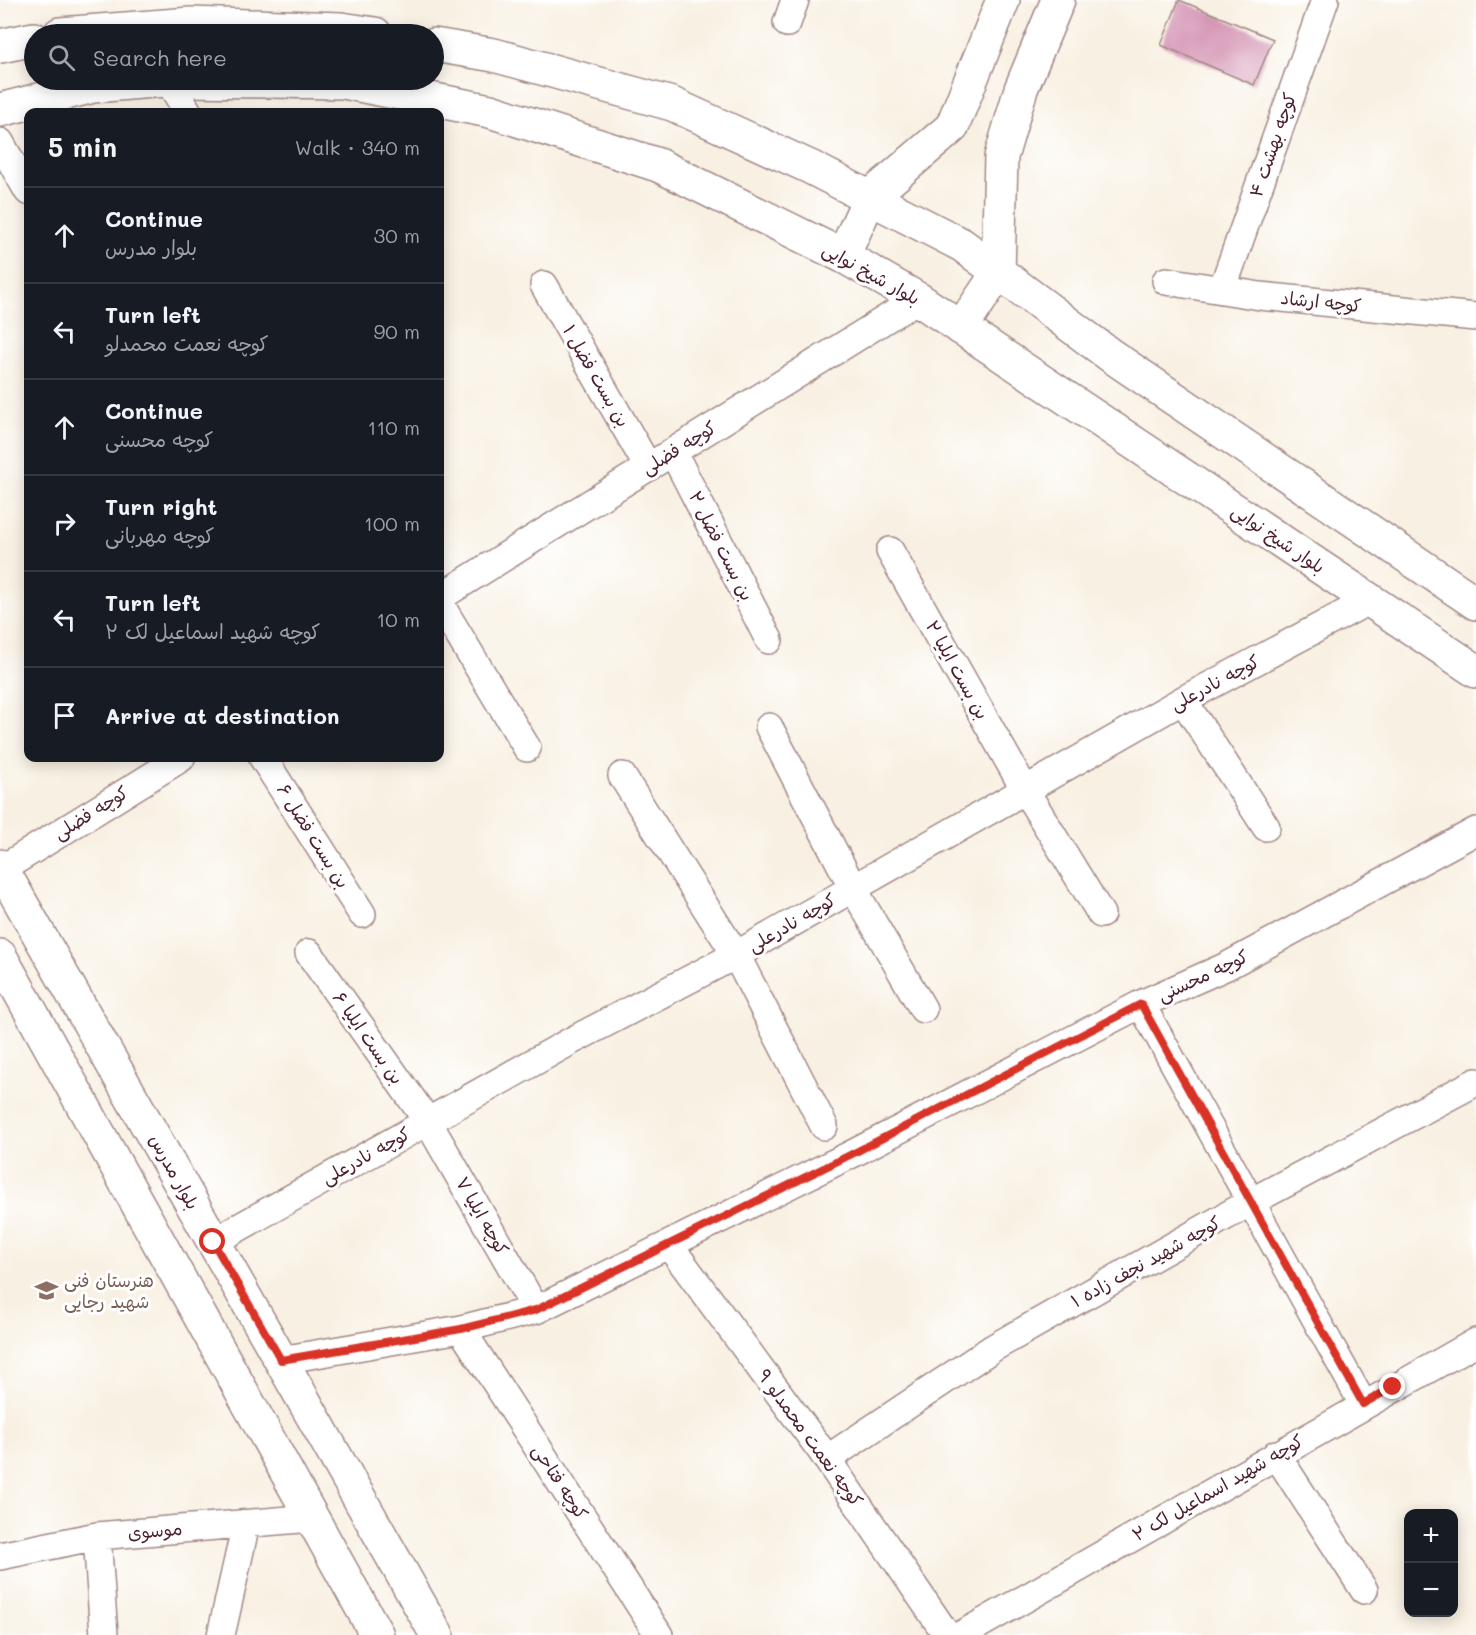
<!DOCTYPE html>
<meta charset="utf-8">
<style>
:root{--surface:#171b24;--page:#242831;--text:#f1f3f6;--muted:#9ea1a6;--line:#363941}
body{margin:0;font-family:Mali,"Playpen Sans Arabic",sans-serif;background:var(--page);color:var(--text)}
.controls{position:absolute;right:18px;bottom:18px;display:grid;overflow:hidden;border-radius:12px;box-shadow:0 3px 15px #0003}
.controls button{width:54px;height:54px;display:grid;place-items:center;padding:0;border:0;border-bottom:2px solid var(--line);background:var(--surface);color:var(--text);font:30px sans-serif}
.stop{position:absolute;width:18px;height:18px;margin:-14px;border:4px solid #d93025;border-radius:50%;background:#fff}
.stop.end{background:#d93025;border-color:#fff;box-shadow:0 2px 6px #0008}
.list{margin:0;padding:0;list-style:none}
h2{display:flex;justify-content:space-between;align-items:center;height:78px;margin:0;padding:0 24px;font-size:26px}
h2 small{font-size:20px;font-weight:400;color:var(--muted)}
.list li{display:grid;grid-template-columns:39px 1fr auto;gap:18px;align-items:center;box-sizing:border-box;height:96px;padding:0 24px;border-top:2px solid var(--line)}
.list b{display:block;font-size:22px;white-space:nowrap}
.list p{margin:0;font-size:20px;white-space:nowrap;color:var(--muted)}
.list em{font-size:20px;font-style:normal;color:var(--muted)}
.icon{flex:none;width:33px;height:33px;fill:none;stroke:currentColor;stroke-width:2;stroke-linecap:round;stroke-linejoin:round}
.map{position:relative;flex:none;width:1476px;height:1635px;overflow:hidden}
.search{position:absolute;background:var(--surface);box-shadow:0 3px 15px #0003;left:24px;top:24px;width:420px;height:66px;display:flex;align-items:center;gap:15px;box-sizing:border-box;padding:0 21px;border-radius:33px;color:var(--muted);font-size:22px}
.panel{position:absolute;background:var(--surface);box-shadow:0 3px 15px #0003;left:24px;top:108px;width:420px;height:654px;border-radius:12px}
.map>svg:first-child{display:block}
</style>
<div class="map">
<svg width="1476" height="1635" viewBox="0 0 1476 1635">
<rect width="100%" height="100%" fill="#fff"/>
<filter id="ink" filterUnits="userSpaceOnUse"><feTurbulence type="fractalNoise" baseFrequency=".0167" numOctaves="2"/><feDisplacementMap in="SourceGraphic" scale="12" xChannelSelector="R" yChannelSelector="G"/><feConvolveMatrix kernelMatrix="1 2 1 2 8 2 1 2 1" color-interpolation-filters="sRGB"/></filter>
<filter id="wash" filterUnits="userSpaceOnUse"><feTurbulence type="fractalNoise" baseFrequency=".008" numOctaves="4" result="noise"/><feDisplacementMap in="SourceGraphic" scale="24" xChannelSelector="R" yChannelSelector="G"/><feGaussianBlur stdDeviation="1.35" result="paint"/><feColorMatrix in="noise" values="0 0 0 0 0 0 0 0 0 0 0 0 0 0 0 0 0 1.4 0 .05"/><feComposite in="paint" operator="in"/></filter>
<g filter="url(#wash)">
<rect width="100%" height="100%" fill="#f8f0e2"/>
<g id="blocks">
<!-- building -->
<path fill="#d597b6" d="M1179,0L1273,39L1254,85L1161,45Z"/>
</g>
</g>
<g filter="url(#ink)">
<use href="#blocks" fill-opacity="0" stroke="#a18886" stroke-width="1.5"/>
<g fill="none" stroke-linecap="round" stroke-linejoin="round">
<defs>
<path id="minor" d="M787,23L795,0
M168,80L188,112
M0,142L28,191
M1166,281L1260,296L1476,317
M544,285L648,467
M1222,290L1325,0
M673,452L769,640
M890,551L1025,790L1101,914
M440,597L918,299
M440,604L527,748
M1183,700L1266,827
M769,727L853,888L923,1009
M263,758L362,914
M622,776L736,955L824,1126
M2,869L181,758
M309,953L428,1122L536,1310
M1141,1004L1363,1404
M213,1242L573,1040L736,955L1183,700L1370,600
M669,1245L820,1449L947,1635
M461,1329L659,1635
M281,1360L461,1329L536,1310L854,1153L1141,1004L1227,966L1476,831
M1276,1454L1364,1590
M827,1459L993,1348L1249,1203L1476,1082
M97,1536L104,1635
M0,1556L97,1536L313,1518
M221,1635L246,1524
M961,1635L1476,1342"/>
<path id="tertiary" d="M843,256L870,197L952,127L1003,0
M961,328L998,273L1001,157L1021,89L1058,0"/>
<path id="secondary" d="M60,34L191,24L341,29L375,34
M434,45L494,55L672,104L810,167L962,245L1110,355L1476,603
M0,46L34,39
M184,80L344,82L490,111L658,165L843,256L918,299L1476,671
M0,110L93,86L165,80
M0,866L437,1635
M0,956L377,1635"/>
</defs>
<!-- minor casing -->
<use href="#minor" stroke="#a18886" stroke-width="30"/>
<!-- tertiary casing -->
<use href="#tertiary" stroke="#a18886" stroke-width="36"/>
<!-- secondary casing -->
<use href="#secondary" stroke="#a18886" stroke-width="36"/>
<!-- minor -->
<use href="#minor" stroke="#fff" stroke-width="27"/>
<!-- tertiary -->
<use href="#tertiary" stroke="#fff" stroke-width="33"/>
<!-- secondary -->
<use href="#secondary" stroke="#fff" stroke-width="33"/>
</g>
</g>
<g fill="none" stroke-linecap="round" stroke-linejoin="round" filter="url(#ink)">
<!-- route -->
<path stroke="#d93025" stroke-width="8" d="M213,1242L281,1360L461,1329L536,1310L854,1153L1141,1004L1363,1404L1393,1387"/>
</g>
<!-- icons -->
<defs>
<symbol id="school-bare" viewBox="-9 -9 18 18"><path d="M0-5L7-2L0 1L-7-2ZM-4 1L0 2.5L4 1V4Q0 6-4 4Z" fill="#8d6e63" stroke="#fff" stroke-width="2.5" paint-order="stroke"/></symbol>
</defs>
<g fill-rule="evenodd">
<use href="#school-bare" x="30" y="1274" width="33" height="33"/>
</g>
<g text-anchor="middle" stroke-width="6" stroke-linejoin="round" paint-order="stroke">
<!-- street labels -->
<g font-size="18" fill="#4a1f2b" stroke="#fff">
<text transform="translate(1273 145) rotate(-71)" y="6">کوچه بهشت ۴</text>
<text transform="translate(871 274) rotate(29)" y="6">بلوار شیخ نوایی</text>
<text transform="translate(1321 302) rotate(6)" y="6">کوچه ارشاد</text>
<text transform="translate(596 376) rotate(60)" y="6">بن بست فضل ۱</text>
<text transform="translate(679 448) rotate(-32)" y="6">کوچه فضلی</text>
<text transform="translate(1278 539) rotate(34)" y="6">بلوار شیخ نوایی</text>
<text transform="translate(721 546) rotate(63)" y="6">۲ بن بست فضل</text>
<text transform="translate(957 670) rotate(61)" y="6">بن بست ایلیا ۲</text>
<text transform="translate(1215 683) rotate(-28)" y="6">کوچه نادرعلی</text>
<text transform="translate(91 813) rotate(-32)" y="6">کوچه فضلی</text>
<text transform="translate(313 836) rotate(58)" y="6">۶ بن بست فضل</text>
<text transform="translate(792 923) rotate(-30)" y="6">کوچه نادرعلی</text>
<text transform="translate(1203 976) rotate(-25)" y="6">کوچه محسنی</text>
<text transform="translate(368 1038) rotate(55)" y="6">۶ بن بست ایلیا</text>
<text transform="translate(366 1156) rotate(-29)" y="6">کوچه نادرعلی</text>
<text transform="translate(174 1172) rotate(61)" y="6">بلوار مدرس</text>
<text transform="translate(482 1216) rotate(60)" y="6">۷ کوچه ایلیا</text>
<text transform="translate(1146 1262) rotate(-29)" y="6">کوچه شهید نجف زاده ۱</text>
<text transform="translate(810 1438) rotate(54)" y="6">کوچه نعمت محمدلو ۹</text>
<text transform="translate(560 1482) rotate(57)" y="6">کوچه فتاحی</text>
<text transform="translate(1218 1488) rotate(-30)" y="6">کوچه شهید اسماعیل لک ۲</text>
<text transform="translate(155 1531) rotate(-5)" y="6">موسوی</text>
</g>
<!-- education labels -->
<g font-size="18" fill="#785e54" stroke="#fff" text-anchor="start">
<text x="64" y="1287">هنرستان فنی<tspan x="64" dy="21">شهید رجایی</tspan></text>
</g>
</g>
</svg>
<div class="controls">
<button>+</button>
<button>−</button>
</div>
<div class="stop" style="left:213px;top:1242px"></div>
<div class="stop end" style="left:1393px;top:1387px"></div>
<div class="search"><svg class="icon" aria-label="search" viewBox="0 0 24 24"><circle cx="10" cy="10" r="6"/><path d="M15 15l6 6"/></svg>Search here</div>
<section class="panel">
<h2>5 min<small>Walk · 340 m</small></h2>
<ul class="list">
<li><svg class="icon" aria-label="ahead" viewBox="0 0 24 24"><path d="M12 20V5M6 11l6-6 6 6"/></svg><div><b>Continue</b><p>بلوار مدرس</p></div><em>30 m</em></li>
<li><svg class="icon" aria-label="left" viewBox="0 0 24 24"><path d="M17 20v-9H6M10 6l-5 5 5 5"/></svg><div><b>Turn left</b><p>کوچه نعمت محمدلو</p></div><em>90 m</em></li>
<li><svg class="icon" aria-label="ahead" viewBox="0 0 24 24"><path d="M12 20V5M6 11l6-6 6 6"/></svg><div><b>Continue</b><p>کوچه محسنی</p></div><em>110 m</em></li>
<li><svg class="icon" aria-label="right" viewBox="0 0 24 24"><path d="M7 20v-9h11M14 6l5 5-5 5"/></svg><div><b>Turn right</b><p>کوچه مهربانی</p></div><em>100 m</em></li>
<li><svg class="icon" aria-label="left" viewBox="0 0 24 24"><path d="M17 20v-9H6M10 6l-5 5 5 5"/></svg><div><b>Turn left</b><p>کوچه شهید اسماعیل لک ۲</p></div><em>10 m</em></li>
<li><svg class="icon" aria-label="arrive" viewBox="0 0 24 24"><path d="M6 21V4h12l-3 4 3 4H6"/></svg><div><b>Arrive at destination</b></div></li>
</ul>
</section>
</div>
